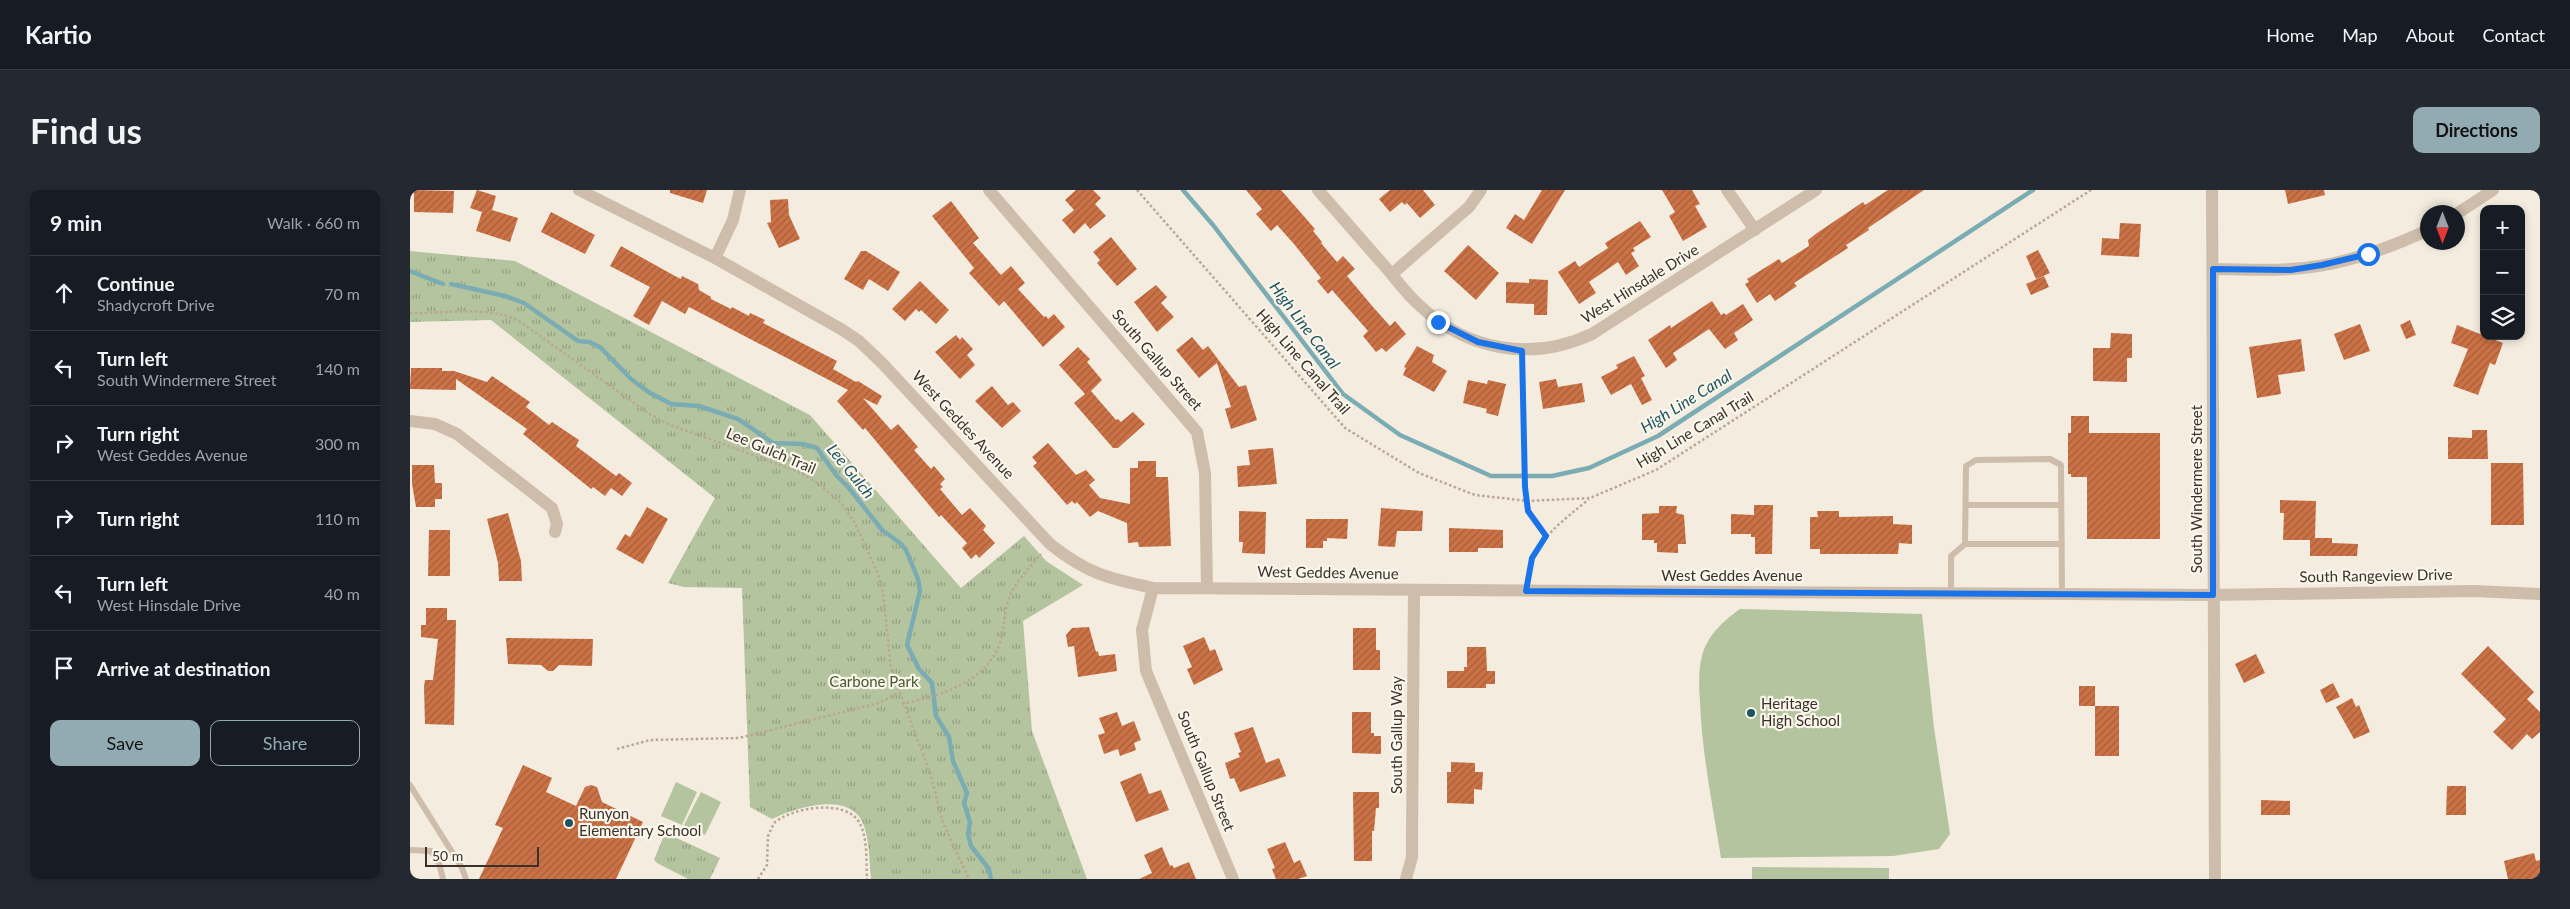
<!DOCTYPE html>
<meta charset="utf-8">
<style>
:root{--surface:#171b24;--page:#242831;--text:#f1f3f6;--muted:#9ea1a6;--line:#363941;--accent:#92abb2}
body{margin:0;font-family:Lato,sans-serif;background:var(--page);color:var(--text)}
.controls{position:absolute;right:15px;top:15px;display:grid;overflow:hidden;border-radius:10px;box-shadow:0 2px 8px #0003}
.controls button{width:45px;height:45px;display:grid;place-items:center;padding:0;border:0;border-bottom:1px solid var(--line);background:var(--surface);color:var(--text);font:25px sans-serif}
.compass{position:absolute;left:2010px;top:15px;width:45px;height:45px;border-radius:50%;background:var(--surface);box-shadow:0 2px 8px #0003;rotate:180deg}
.scale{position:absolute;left:15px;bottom:12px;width:114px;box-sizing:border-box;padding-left:5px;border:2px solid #3a312a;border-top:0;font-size:14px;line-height:18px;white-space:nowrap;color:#3a312a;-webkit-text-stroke:4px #fbf6ec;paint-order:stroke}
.stop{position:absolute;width:15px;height:15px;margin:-11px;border:4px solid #1a73e8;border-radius:50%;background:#fff}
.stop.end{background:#1a73e8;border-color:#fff;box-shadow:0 1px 5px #0008}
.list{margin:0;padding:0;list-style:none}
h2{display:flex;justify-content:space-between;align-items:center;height:65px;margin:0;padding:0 20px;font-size:21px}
h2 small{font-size:16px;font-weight:400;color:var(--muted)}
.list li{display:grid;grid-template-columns:32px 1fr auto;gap:15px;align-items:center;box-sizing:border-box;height:75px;padding:0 20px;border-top:1px solid var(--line)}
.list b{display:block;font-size:19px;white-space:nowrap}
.list p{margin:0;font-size:16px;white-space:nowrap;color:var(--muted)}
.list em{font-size:16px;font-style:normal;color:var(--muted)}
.actions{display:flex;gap:10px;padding:15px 20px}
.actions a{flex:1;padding:11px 0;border:1px solid var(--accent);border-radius:10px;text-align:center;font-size:18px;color:var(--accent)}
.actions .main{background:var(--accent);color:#111}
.icon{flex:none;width:28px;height:28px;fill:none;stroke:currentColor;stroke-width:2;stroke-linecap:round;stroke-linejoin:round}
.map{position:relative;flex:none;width:2130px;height:689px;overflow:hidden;border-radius:10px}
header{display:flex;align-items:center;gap:30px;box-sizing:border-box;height:70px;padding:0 25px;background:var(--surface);border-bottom:1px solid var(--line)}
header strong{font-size:24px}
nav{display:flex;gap:28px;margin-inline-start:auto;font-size:18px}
.intro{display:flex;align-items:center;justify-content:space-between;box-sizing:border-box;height:120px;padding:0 30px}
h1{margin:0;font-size:35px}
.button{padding:12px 22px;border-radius:10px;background:var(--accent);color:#111;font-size:18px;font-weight:700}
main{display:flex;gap:30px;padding:0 30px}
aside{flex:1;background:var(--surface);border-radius:10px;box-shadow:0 2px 8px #0003}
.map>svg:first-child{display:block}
</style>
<header>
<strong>Kartio</strong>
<nav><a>Home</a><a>Map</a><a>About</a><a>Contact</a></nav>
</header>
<div class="intro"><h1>Find us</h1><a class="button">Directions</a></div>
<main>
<aside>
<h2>9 min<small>Walk · 660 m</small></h2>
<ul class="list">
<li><svg class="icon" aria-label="ahead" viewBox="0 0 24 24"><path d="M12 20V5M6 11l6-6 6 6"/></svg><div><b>Continue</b><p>Shadycroft Drive</p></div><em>70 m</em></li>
<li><svg class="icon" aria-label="left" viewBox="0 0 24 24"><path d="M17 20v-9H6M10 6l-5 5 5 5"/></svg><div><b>Turn left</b><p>South Windermere Street</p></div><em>140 m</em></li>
<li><svg class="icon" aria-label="right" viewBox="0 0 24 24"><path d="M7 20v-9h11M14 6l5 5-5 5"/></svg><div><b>Turn right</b><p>West Geddes Avenue</p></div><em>300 m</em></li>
<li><svg class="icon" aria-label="right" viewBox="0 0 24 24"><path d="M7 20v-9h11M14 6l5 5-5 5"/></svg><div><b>Turn right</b></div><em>110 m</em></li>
<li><svg class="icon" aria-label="left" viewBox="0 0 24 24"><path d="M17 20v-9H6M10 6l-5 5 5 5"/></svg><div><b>Turn left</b><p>West Hinsdale Drive</p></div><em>40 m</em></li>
<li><svg class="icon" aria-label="arrive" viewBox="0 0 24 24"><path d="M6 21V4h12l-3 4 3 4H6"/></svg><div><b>Arrive at destination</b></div></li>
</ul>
<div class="actions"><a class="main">Save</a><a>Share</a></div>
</aside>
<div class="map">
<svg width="2130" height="689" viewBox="0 0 2130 689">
<defs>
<pattern id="park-tufts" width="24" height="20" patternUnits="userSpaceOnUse" patternTransform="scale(1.25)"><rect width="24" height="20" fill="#b4c49e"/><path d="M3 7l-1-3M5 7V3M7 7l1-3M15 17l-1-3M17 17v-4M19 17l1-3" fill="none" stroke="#93a081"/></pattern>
<pattern id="building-hatch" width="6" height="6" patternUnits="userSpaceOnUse" patternTransform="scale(1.25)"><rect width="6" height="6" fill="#cb7246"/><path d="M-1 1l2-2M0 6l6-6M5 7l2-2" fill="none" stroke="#a65e3b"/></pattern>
</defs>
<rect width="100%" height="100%" fill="#f4ecdf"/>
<!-- grass -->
<path fill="#b4c49e" d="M1330,419L1512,424L1524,538L1540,644L1529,659L1483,666L1311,668C1303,617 1292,565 1290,512C1289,497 1288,481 1292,466C1297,446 1313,431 1330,419Z
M266,592L287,602L272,635L251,626Z
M291,602L311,612L295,645L274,635Z
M1342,677L1479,678V689H1342Z"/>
<!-- park -->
<path fill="url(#park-tufts)" d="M0,61L105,71L400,225L551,398L614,346L636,371L673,395L613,431L622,541L677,689H461C459,670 460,648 452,631C437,601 384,618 362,629L340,617L332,398L274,397L258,393L305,308L81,130L0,132Z
M260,645L310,668L300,689H278L247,673L244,670L253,648Z"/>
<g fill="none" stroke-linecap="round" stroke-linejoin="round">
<!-- stream -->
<path stroke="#7cacb3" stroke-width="4.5" d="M773,0L803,35L933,204L990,245L1081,286H1142L1179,278L1248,246L1623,0
M0,81L33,94
M41,94L95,106L114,113L168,151L179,152L190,157L221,189L240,203L261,214L289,216L328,229L363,253L393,254L407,258L426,285L439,298L472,340L490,353L496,360L508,389L510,401L497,455L509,479L522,493L526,526L539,547L543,571L557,603L554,613L560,632L558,644L561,656L579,679L581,689"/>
</g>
<!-- building -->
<path fill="url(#building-hatch)" d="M4,0L44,1L43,23L4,22Z
M67,0L86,6L82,20L108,28L100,52L66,41L72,22L60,18Z
M260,0H297L293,13L260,3Z
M666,0H683L691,8L685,14L696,26L680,39L675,33L664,44L652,30L664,20L655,10Z
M836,0H871L905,39L903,41L912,52L911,53L927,72L933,66L945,79L937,86L963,117L980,136L985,131L996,144L976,162L972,158L966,162L953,146L958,141L922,100L918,104L907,91L911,88L884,54L867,35L861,41L846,24L852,19Z
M980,0H1013L1025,15L1010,28L997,13L995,15L992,12L980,22L969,9Z
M1132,0H1155L1122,54L1096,38L1105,24L1114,30Z
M1252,0H1282L1290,14L1285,16L1297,37L1273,51L1259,26L1265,22Z
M1478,0H1514L1458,38L1459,40L1436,55L1438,58L1384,93L1387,96L1365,111L1360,104L1347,113L1335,94L1339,92L1337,89L1369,69L1372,73L1399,56L1398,50L1407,43L1453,12L1455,15Z
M1875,0H1914L1915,5L1878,14Z
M378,9L379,25L390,49L369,58L357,33L361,32L360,10Z
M541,11L569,48L563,53L591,85L601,76L615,93L608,99L634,127L636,126L638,129L644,124L655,137L633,157L594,111L589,116L559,83L564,78L522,26Z
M141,22L185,45L175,64L131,42Z
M1230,31L1241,47L1223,58L1225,61L1221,63L1229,76L1216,85L1208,72L1179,92L1186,103L1169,114L1148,82L1165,71L1169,77L1198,58L1195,53Z
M1710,33L1731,34L1729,67L1691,65L1692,48L1709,49Z
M701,47L727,79L707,96L687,73L690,70L683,62Z
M1058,55L1089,83L1066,110L1034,81Z
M211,56L265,86L271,89L272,86L288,94L289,100L301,107V109L321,119L322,117L339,126L340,123L355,130L353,133L427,171L423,179L446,192L448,191L472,206L467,215L453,208L481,240L488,234L508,257L504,260L521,279L524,276L535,289L530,294L533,297L530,299L552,325L560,318L576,336L573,340L585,353L569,368L566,364L561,369L552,358L557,353L531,325L529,327L455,238L453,240L427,211L438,200L279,117L275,124L252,111L239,135L223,126L240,97L200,76Z
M1628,60L1640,83L1626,89L1616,66Z
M451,61H456L490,82L478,101L459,89L453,100L434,89Z
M1634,86L1639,97L1621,105L1616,94Z
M1119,89L1138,90L1137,125H1124V114L1096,113V92L1119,93Z
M510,91L539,120L526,134L511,120L509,122L506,119L495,131L482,119Z
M746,95L757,107L751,113L764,127L747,142L724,112Z
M1302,111L1311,125L1314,123L1316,125L1333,114L1343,130L1324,143L1328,150L1315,159L1299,139L1263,163L1267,170L1256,178L1238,150L1260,135L1261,138Z
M2000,130L2006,145L1996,149L1990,135Z
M1950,134L1960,161L1934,170L1924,144Z
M2047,135L2093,153L2085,175L2080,173L2068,205L2043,196L2058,159L2041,153Z
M1701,143L1722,144V168H1717V192L1683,191V158H1700Z
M546,145L550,150L552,147L563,159L557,165L565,175L550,189L525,162Z
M782,147L793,160L798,156L829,197L836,195L847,230L821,239L815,219L821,217L807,173L789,188L766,160Z
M1891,149L1895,181L1868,185L1871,204L1847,208L1839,157Z
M1007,156L1024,165L1022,172L1037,181L1024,202L993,185L996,178L994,177Z
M668,157L680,169L677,172L692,190L681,201L706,230L708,229L711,232L723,222L735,234L708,258H703L664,213L675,204L649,175Z
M1224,166L1235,186L1231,188L1242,210L1232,215L1221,194L1201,205L1191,187L1208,178L1206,175Z
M1,178H32V181H44L77,192L82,186L120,212L116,217L139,235L142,232L169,250L166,256L206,286L209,283L222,293L212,306L201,298L195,306L183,297L181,299L113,244L117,239L46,189V200L0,199Z
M1146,189L1148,197L1172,193L1175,212L1133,219L1129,192Z
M1058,190L1077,194L1078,190L1096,194L1088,226L1076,223L1077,219L1053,213Z
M582,196L598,215L603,212L611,221L592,238L565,211Z
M1661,226H1679V243H1750V349H1677V287H1661V284H1658V243H1661Z
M2062,240H2077L2078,269H2038V247L2062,248Z
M638,253L666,285L676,280L685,290L679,295L690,308L720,314V278H728V271H746V287H758L761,356L729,357L728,352L718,353L717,333L688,321L680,327L667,312L665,314L662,311L657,315L623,276L627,273L622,267Z
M863,258L867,294L828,297L827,276L840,275L838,260Z
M2081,273H2113L2114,335H2081Z
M2,275H24L25,293H32V309H25V317H6L2,294Z
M1870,310L1906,311L1905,348H1922V353L1948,354L1947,366H1900V350H1873L1874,323H1870Z
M1344,315H1363L1362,364H1345V347H1341V344H1321V324L1344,325Z
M1249,316H1267L1266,323L1274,325L1276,354H1268V363L1247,362V353H1244V350H1232V324L1249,323Z
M237,317L258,329L233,374L206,359L215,344L220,347Z
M971,318L1013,321L1012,341H987L985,357L968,356Z
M829,321L856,322L855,364L832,363L833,352H829Z
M1407,321H1429V327L1483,326V334L1502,335V354L1489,353L1488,364H1410V359H1400V327H1408Z
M98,323L111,371L112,391H89L88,373L77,329Z
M896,329H938L937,349L917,348V351H913V358H896Z
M1039,338L1093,340V358H1068V362H1039Z
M19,340H40V386H18Z
M16,418H37V430H46L44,535L15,534L14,497L15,490H23L28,449L11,447V435H16Z
M679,437L686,462L688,461L689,466L705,464L707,481L668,487L664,456L658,457L656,445L662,438Z
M943,438H966V460H970V480H943Z
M794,447L800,461L805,459L813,480L784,495L777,479L782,477L773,456Z
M96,448L183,449L182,476L149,475L143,481H138L131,475L98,474Z
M2078,456L2124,502L2117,509L2130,522V542L2122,549L2117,544L2102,560L2083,542L2096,529L2051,484Z
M1057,457H1076L1077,481H1085V494H1076V498H1037V481H1054V477H1057Z
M1846,464L1855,483L1834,493L1825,474Z
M1923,493L1930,507L1916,513L1910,500Z
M1669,496H1685V516H1669Z
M1942,508L1946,517L1949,515L1960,542L1944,549L1926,517Z
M1685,516H1709V566H1685Z
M707,522L712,536L724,531L731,550L724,553L726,560L710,566L708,559L694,564L688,545L695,543L689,528Z
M942,522H961V543H964V546H971V564L942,563Z
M843,537L856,573L869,568L876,586L830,602L824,588L820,589L815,573L830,567L828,563L831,562L824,543Z
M1041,572L1065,573V582H1073L1072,600L1064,599V614L1037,613V582H1041Z
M113,575L142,588L136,602L166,616L175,597L181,595L187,597L192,612L233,632L206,689H69L93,638L85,635Z
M731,583L739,604L751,600L759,620L726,632L710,592Z
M2037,596H2056V625H2036Z
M943,602H969V618H966L964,641H962V671H944Z
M1851,610L1880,611V625H1851Z
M875,652L884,673L890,670L897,686L888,689H866L862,679L865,678L857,659Z
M752,657L760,676L762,675L764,678L779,672L786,689H729L742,683L734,665Z
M2124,663L2126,671L2130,670V689H2098L2094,671Z"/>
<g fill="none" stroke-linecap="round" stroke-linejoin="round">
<!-- path -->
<path stroke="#b9a794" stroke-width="2.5" stroke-dasharray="2.5 2.5" stroke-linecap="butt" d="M727,0L935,238L1009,283L1065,305L1118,311L1180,308L1246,280L1681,0
M0,123C35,124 77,115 109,131L241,225L258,234L384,280L408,293L431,313L445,333L468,384L473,403L481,479L520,583L533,633L559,689
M1112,172L1115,297L1118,321L1136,346
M1119,387C1125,348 1151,333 1179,309
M492,514C533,505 581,491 592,446C595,431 595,415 602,401C609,388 621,376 631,364
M207,559L240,550L329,548L469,513L489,503
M348,689L357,675L358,646L364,633C381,618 434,608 449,632C458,647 456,672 457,689"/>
<!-- lane -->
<path stroke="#cdbdaa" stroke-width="6" d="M1556,315H1651
M1555,354H1652
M1541,403V366L1555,354L1556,276L1566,270L1640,269L1651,275L1652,403
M0,595L52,678L56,689
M0,660L21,661L29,673L33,689"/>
<!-- street -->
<path stroke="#cdbdaa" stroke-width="12" d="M169,0L305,68L431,139L449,151L473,174L640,354C678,384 697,388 743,398L1803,405L2064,401L2130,404
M579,0L787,242L795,283L797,398
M908,0C929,24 950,48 971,72C984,86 995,103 1009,115C1057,161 1122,172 1182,144L1406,0
M1317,0L1345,40
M1802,0L1805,689
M2048,23L2083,0
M305,68L323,30L330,0
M1803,79C1829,79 1855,81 1880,79C1928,77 1975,60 2018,40
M982,84L1059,17L1071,0
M0,231L25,234L47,244L142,318L147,334L145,342
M743,398L732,440L736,481L823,689
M996,689L1002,667V651L1004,401"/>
</g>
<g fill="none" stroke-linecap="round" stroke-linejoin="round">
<!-- route -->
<path stroke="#1a73e8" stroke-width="6" d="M1028,132L1068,152L1112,161L1115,297L1118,321L1136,346L1122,368L1116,401L1803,405V79L1881,80L1912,75L1958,64"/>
</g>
<!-- markers -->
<g fill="#1d545f" stroke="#fbf6ec" stroke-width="2">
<circle cx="1341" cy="523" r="5"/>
<circle cx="159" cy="633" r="5"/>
</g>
<g text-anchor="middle" stroke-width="4.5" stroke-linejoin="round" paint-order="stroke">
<!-- street labels -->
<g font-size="15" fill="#3a312a" stroke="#fbf6ec">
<text transform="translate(1230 94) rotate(-32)" y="5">West Hinsdale Drive</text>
<text transform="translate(747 170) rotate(49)" y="5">South Gallup Street</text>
<text transform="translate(893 172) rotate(49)" y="5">High Line Canal Trail</text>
<text transform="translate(553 235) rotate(47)" y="5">West Geddes Avenue</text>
<text transform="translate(1285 240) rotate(-31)" y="5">High Line Canal Trail</text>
<text transform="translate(361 261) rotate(23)" y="5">Lee Gulch Trail</text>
<text transform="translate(1787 299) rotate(-90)" y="5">South Windermere Street</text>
<text transform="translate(918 383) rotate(1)" y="5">West Geddes Avenue</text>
<text x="1322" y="391">West Geddes Avenue</text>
<text transform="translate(1966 386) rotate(-1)" y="5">South Rangeview Drive</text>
<text transform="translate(987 545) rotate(-90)" y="5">South Gallup Way</text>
<text transform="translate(796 581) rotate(68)" y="5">South Gallup Street</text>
</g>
<!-- park labels -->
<g font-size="15" fill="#455a2c" stroke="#fbf6ec">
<text x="464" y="497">Carbone Park</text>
</g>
<!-- poi labels -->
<g font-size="15" fill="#3a312a" stroke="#fbf6ec" text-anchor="start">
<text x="1351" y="519">Heritage<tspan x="1351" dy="17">High School</tspan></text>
<text x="169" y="629">Runyon<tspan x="169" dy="17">Elementary School</tspan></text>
</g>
<!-- water labels -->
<g font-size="16" font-style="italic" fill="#1d545f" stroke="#fbf6ec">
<text transform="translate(895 135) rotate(53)" y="6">High Line Canal</text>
<text transform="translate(1276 211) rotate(-32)" y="6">High Line Canal</text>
<text transform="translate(441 281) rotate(51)" y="6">Lee Gulch</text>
</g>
</g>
</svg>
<div class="controls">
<button>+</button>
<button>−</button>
<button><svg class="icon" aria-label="layers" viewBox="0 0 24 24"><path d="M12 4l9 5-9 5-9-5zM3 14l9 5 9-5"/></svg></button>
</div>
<svg class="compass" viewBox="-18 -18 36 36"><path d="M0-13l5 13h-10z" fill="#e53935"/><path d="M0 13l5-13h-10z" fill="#9ea1a6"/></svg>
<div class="scale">50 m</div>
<div class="stop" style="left:1958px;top:64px"></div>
<div class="stop end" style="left:1028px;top:132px"></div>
</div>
</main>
